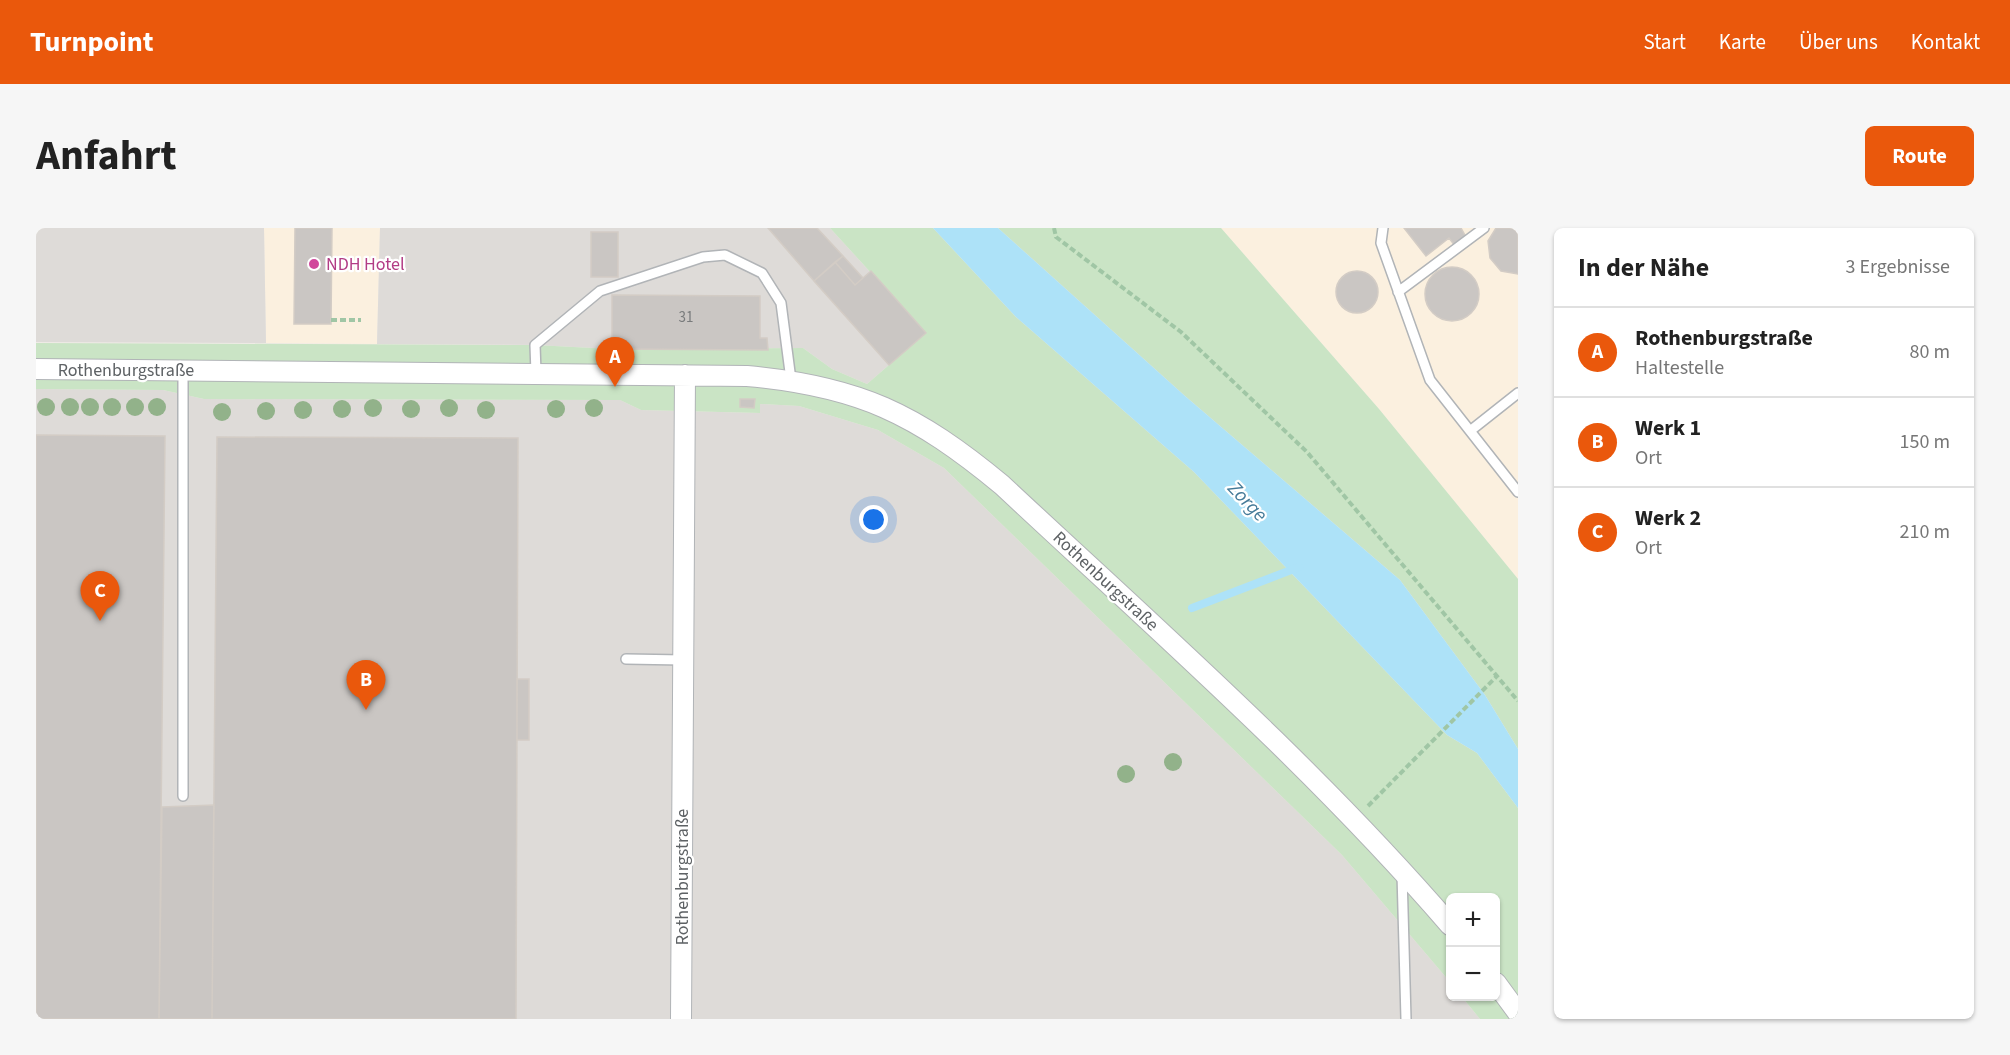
<!DOCTYPE html>
<html lang="de">
<meta charset="utf-8">
<style>
:root{--surface:#fff;--page:#f6f6f6;--text:#222;--muted:#767676;--line:#e0e0e0;--accent:#ea580c}
body{margin:0;font-family:"Source Sans 3",sans-serif;background:var(--page);color:var(--text)}
.controls{position:absolute;right:18px;bottom:18px;display:grid;overflow:hidden;border-radius:9px;box-shadow:0 2px 4px #0004}
.controls button{width:54px;height:54px;display:grid;place-items:center;padding:0;border:0;border-bottom:2px solid var(--line);background:var(--surface);color:var(--text);font:30px sans-serif}
.you{position:absolute;left:838px;top:292px;width:21px;height:21px;margin:-15px;border:4px solid #fff;border-radius:50%;background:#1a73e8;box-shadow:0 0 0 9px #1a73e833}
.badge{display:grid;place-items:center;width:39px;height:39px;border-radius:50%;background:var(--accent);color:#fff;font-size:20px;font-weight:700}
.pin{position:absolute;translate:-50% -50px;filter:drop-shadow(0 2px 3px #0008)}
.pin::after{content:'';position:absolute;top:32px;width:21px;height:18px;background:inherit;clip-path:polygon(0 0,100% 0,50% 100%)}
.list{margin:0;padding:0;list-style:none}
h2{display:flex;justify-content:space-between;align-items:center;height:78px;margin:0;padding:0 24px;font-size:26px}
h2 small{font-size:20px;font-weight:400;color:var(--muted)}
.list li{display:grid;grid-template-columns:39px 1fr auto;gap:18px;align-items:center;box-sizing:border-box;height:90px;padding:0 24px;border-top:2px solid var(--line)}
.list b{display:block;font-size:22px;white-space:nowrap}
.list p{margin:0;font-size:20px;white-space:nowrap;color:var(--muted)}
.list em{font-size:20px;font-style:normal;color:var(--muted)}
.map{position:relative;flex:none;width:1482px;height:791px;overflow:hidden;border-radius:9px}
header{display:flex;align-items:center;gap:36px;box-sizing:border-box;height:84px;padding:0 30px;background:var(--accent);color:#fff}
header strong{font-size:28px}
nav{display:flex;gap:33px;margin-inline-start:auto;font-size:21px}
.intro{display:flex;align-items:center;justify-content:space-between;box-sizing:border-box;height:144px;padding:0 36px}
h1{margin:0;font-size:42px}
.button{padding:15px 27px;border-radius:9px;background:var(--accent);color:#fff;font-size:21px;font-weight:700}
main{display:flex;gap:36px;padding:0 36px}
aside{flex:1;background:var(--surface);border-radius:9px;box-shadow:0 2px 4px #0004}
.map>svg:first-child{display:block}
</style>
<header>
<strong>Turnpoint</strong>
<nav><a>Start</a><a>Karte</a><a>Über uns</a><a>Kontakt</a></nav>
</header>
<div class="intro"><h1>Anfahrt</h1><a class="button">Route</a></div>
<main>
<div class="map">
<svg width="1482" height="791" viewBox="0 0 1482 791">
<rect width="100%" height="100%" fill="#efebe6"/>
<!-- commercial -->
<path fill="#fbf0df" d="M228,0H344L341,116L230,115Z
M1185,0H1482V351L1343,181Z"/>
<!-- industrial -->
<path fill="#dedbd8" d="M0,0H228L230,115L0,114Z
M344,0H794L890,105L831,156L796,141L767,120L576,121L499,117L341,116Z
M0,161L127,162L168,171L584,172L605,182L723,185L724,176L763,178L842,202L908,240L1306,627L1414,754V768L1426,769L1444,791H0Z"/>
<!-- green -->
<path fill="#cae4c5" d="M794,0H897L980,89L1158,244L1411,507L1441,525L1482,580V791H1444L1426,769L1460,768V670H1414V754L1306,627L908,240L842,202L763,178L724,176V185L605,182L584,172L168,171L127,162L0,161V115L499,117L576,121L767,120L796,141L831,156L890,105Z
M962,0H1185L1343,181L1482,351V521L1449,467L1364,352L1149,168Z"/>
<!-- water -->
<path fill="#ade2f8" d="M897,0H962L1149,168L1364,352L1449,467L1482,521V580L1441,525L1411,507L1158,244L980,89Z"/>
<g fill="none" stroke-linecap="round" stroke-linejoin="round">
<!-- stream -->
<path stroke="#ade2f8" stroke-width="8" d="M1156,380L1263,339"/>
</g>
<!-- building -->
<path fill="#cac6c3" stroke="#d3ccc5" stroke-width="1.5" d="M259,0H296L295,96H258Z
M732,0H781L807,28L778,53Z
M1368,0H1425L1430,9L1419,18L1413,10L1390,28Z
M1460,0H1482V46L1465,43L1454,30L1452,13Z
M555,4H582V49H555Z
M807,28L827,50L819,57L799,34Z
M799,34L819,57L835,43L890,105L853,137L778,53Z
M1389 66a27 27 0 1 1 54 0a27 27 0 1 1-54 0Z
M1300 64a21 21 0 1 1 42 0a21 21 0 1 1-42 0Z
M576,67L724,68V110H731L732,122L576,121Z
M704,171H719L718,180L704,179Z
M0,207L129,208L123,791H0Z
M181,209L482,210L480,791H176Z
M481,451H493V512H481Z
M178,577L176,791H123L126,579Z"/>
<g fill="none" stroke-linecap="round" stroke-linejoin="round">
<defs>
<path id="lane" d="M1347,0L1345,15L1394,152L1482,264
M1362,64L1448,0
M147,142V568
M500,145L499,117L564,63L667,29L689,27L726,45L745,75L755,152
M1434,203L1482,165
M590,431L647,432
M1366,646L1370,791"/>
<path id="street" d="M0,141L711,148C823,158 880,186 966,257C1119,400 1277,538 1414,697
M1460,755L1482,785
M645,791L649,147"/>
</defs>
<!-- lane casing -->
<use href="#lane" stroke="#b1b4b7" stroke-width="12"/>
<!-- street casing -->
<use href="#street" stroke="#b1b4b7" stroke-width="22"/>
<!-- path -->
<path stroke="#a0c6a5" stroke-width="4" stroke-dasharray="6 3" stroke-linecap="butt" d="M1018,0L1020,9L1145,104L1271,224L1482,473
M295,92H325
M1332,578L1460,449"/>
<!-- lane -->
<use href="#lane" stroke="#fff" stroke-width="9"/>
<!-- street -->
<use href="#street" stroke="#fff" stroke-width="20"/>
</g>
<!-- trees -->
<g fill="#92b28a">
<circle cx="10" cy="179" r="9"/>
<circle cx="34" cy="179" r="9"/>
<circle cx="54" cy="179" r="9"/>
<circle cx="76" cy="179" r="9"/>
<circle cx="99" cy="179" r="9"/>
<circle cx="121" cy="179" r="9"/>
<circle cx="337" cy="180" r="9"/>
<circle cx="413" cy="180" r="9"/>
<circle cx="558" cy="180" r="9"/>
<circle cx="306" cy="181" r="9"/>
<circle cx="375" cy="181" r="9"/>
<circle cx="520" cy="181" r="9"/>
<circle cx="267" cy="182" r="9"/>
<circle cx="450" cy="182" r="9"/>
<circle cx="230" cy="183" r="9"/>
<circle cx="186" cy="184" r="9"/>
<circle cx="1137" cy="534" r="9"/>
<circle cx="1090" cy="546" r="9"/>
</g>
<!-- markers -->
<circle fill="#d1479c" stroke="#fff" stroke-width="2" cx="278" cy="36" r="6"/>
<g text-anchor="middle" stroke-width="4.5" stroke-linejoin="round" paint-order="stroke">
<!-- number labels -->
<g font-size="15" fill="#797b7c">
<text x="650" y="94">31</text>
</g>
<!-- hotel labels -->
<g font-size="18" fill="#b23c85" stroke="#fff" text-anchor="start">
<text x="290" y="42">NDH Hotel</text>
</g>
<!-- street labels -->
<g font-size="18" fill="#5e6265" stroke="#fff">
<text x="90" y="148">Rothenburgstraße</text>
<text transform="translate(1070 353) rotate(43)" y="6">Rothenburgstraße</text>
<text transform="translate(646 649) rotate(-90)" y="6">Rothenburgstraße</text>
</g>
<!-- water labels -->
<g font-size="20" font-style="italic" fill="#447a98" stroke="#fff">
<text transform="translate(1212 273) rotate(46)" y="7">Zorge</text>
</g>
</g>
</svg>
<div class="controls">
<button>+</button>
<button>−</button>
</div>
<div class="you"></div>
<div class="pin badge" style="left:579px;top:159px">A</div>
<div class="pin badge" style="left:330px;top:482px">B</div>
<div class="pin badge" style="left:64px;top:393px">C</div>
</div>
<aside>
<h2>In der Nähe<small>3 Ergebnisse</small></h2>
<ul class="list">
<li><span class="badge">A</span><div><b>Rothenburgstraße</b><p>Haltestelle</p></div><em>80 m</em></li>
<li><span class="badge">B</span><div><b>Werk 1</b><p>Ort</p></div><em>150 m</em></li>
<li><span class="badge">C</span><div><b>Werk 2</b><p>Ort</p></div><em>210 m</em></li>
</ul>
</aside>
</main>
